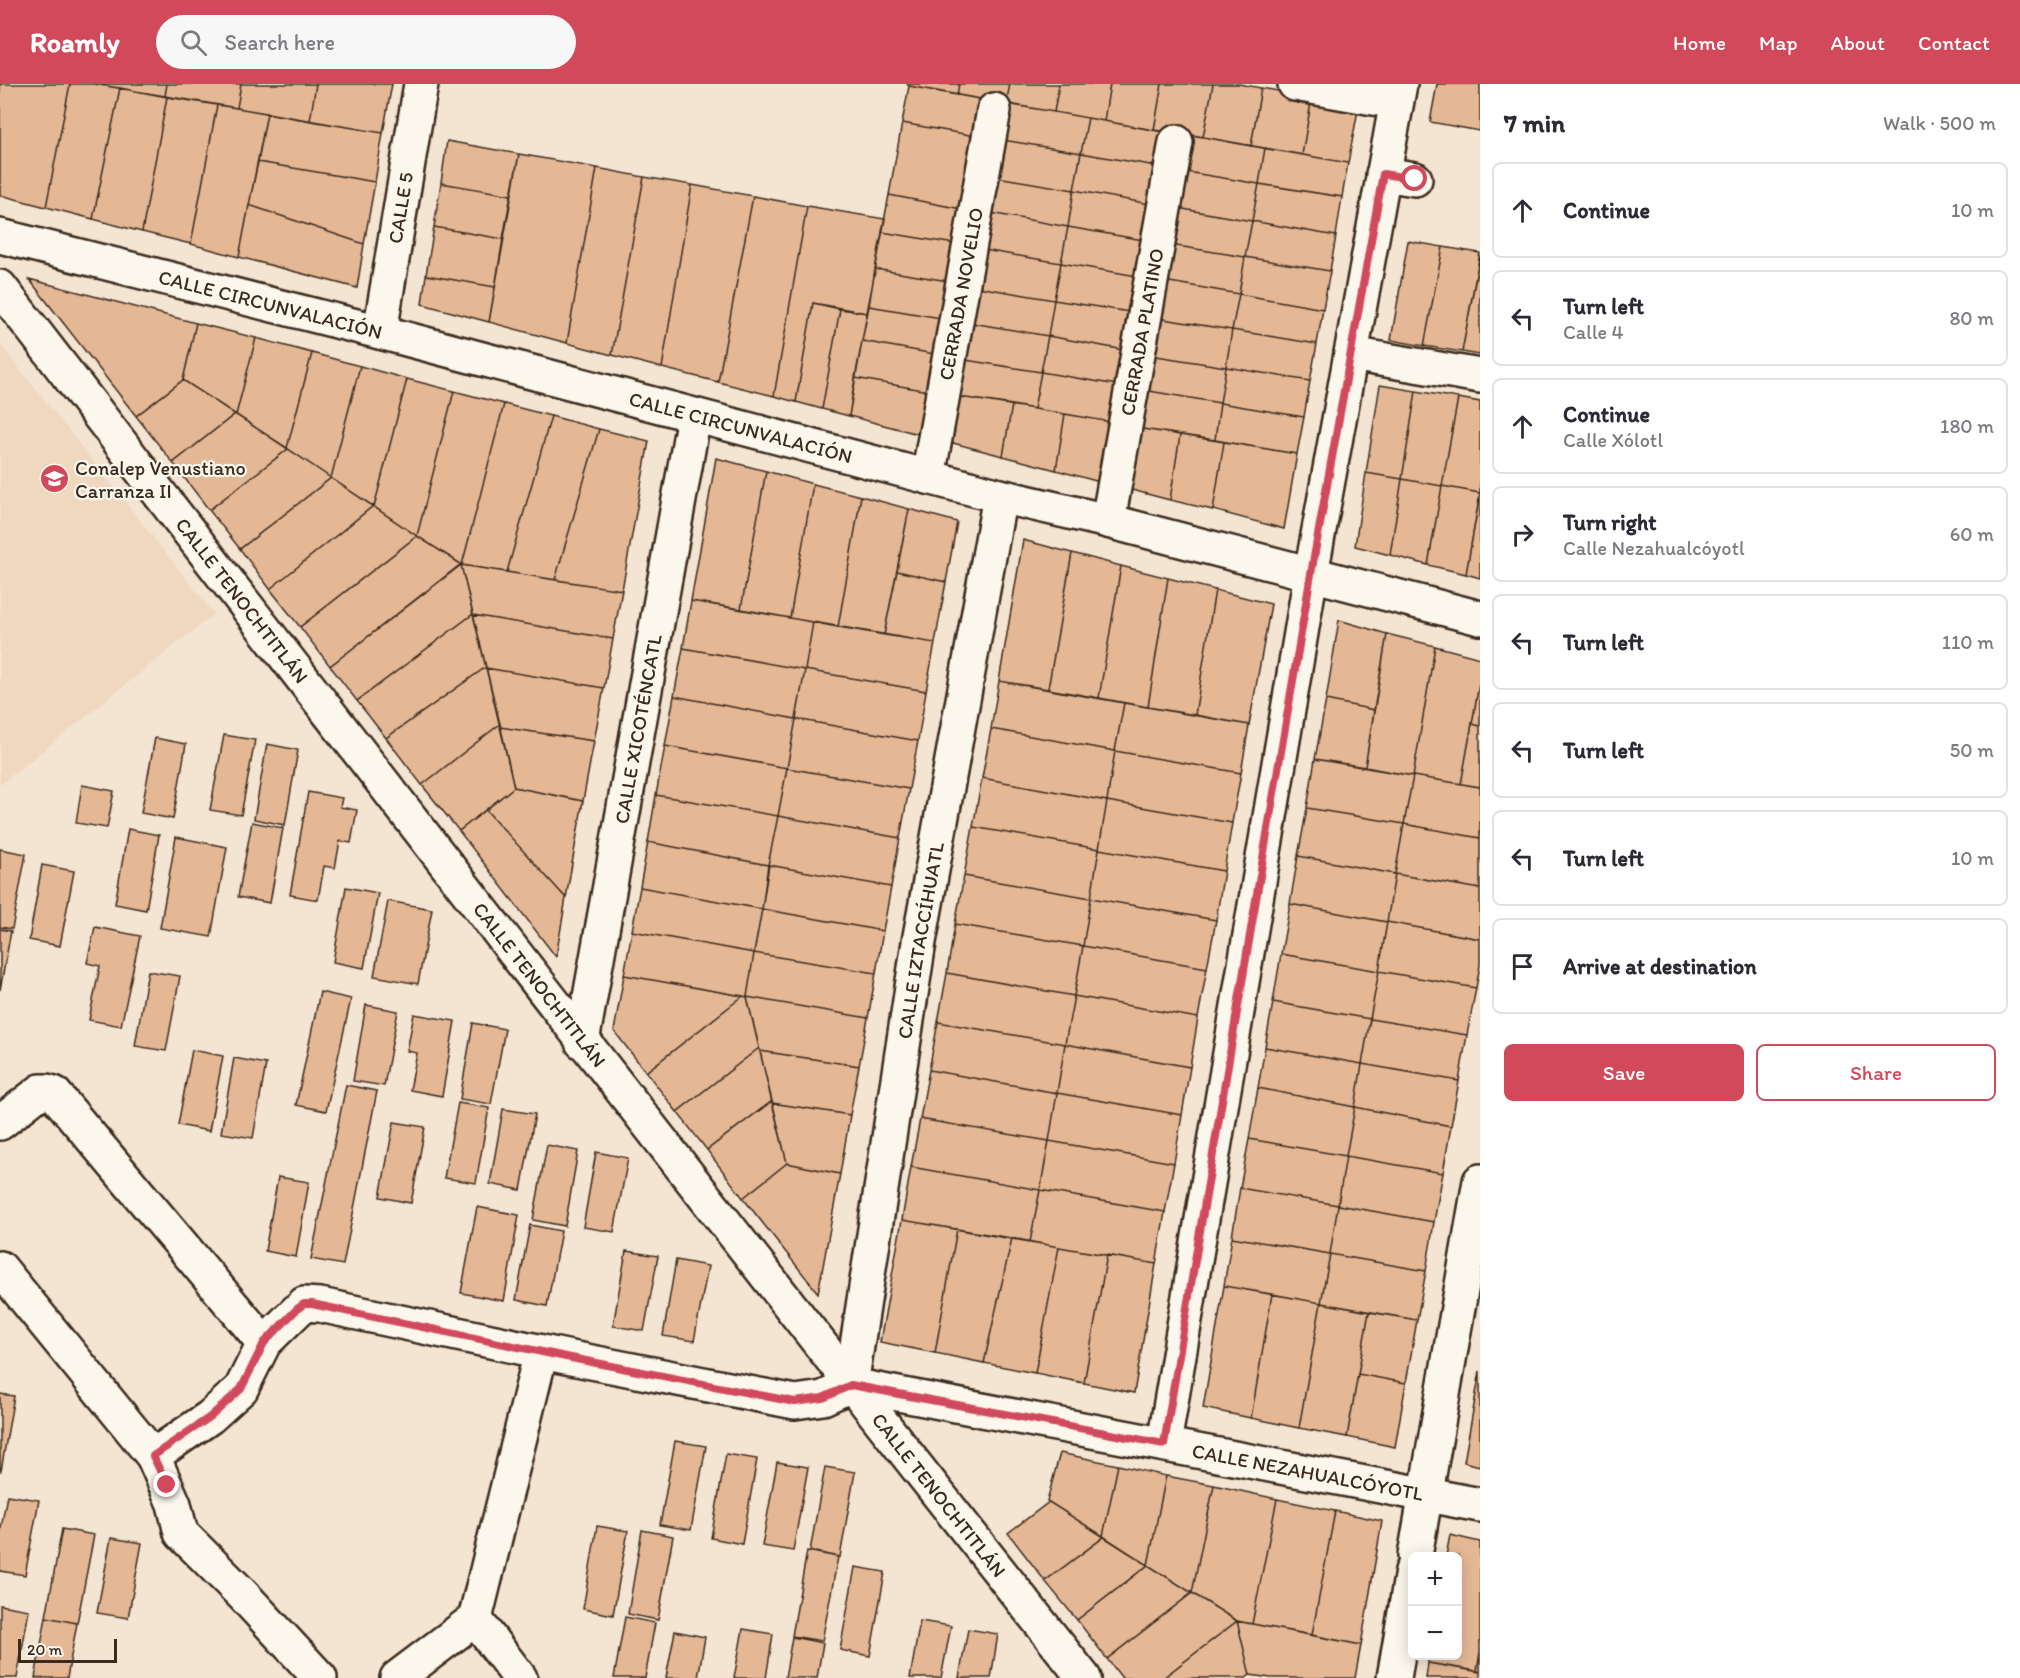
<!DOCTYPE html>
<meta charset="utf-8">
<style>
:root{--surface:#fff;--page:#f7f7f7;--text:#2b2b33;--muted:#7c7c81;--line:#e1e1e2;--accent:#d1495b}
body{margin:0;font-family:Itim,sans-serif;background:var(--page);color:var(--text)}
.controls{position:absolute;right:18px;bottom:18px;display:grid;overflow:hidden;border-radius:9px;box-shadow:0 3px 15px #0003}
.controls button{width:54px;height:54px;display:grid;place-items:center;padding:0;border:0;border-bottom:2px solid var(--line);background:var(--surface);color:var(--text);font:30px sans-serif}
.scale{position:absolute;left:18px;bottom:15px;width:99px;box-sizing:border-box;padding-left:6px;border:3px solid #3b2a1e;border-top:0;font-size:16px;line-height:21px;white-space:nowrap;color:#3b2a1e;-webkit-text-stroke:4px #fbf7ec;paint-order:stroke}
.stop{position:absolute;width:18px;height:18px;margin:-14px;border:4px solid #d1495b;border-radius:50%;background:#fff}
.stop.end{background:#d1495b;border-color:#fff;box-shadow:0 2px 6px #0008}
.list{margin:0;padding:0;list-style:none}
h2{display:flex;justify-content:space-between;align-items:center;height:78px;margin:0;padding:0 24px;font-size:26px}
h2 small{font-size:20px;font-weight:400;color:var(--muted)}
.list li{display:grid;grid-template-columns:39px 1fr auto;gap:18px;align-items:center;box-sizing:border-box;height:96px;margin:0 12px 12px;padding:0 12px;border:2px solid var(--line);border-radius:9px}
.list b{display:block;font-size:22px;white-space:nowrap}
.list p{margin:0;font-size:20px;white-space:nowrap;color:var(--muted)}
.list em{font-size:20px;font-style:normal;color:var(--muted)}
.actions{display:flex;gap:12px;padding:18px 24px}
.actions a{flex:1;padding:14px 0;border:2px solid var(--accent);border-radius:9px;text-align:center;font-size:21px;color:var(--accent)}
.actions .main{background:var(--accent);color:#fff}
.icon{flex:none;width:33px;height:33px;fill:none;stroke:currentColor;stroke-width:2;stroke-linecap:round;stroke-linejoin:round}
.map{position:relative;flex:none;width:1480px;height:1594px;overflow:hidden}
header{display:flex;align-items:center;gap:36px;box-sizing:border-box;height:84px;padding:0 30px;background:var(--accent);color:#fff}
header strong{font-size:28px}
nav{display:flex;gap:33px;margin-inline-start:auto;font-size:21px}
.search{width:420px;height:54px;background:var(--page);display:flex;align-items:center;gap:15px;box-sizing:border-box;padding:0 21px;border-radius:33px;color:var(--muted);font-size:22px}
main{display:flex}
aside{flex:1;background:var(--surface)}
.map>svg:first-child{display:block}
</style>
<header>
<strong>Roamly</strong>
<div class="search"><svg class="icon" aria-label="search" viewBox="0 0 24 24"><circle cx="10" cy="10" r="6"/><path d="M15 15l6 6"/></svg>Search here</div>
<nav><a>Home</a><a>Map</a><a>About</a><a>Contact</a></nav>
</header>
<main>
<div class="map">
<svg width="1480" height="1594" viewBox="0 0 1480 1594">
<rect width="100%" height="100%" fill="#f4e4d2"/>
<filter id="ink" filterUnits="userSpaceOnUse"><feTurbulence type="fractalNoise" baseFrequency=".0167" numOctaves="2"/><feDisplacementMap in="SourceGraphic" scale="12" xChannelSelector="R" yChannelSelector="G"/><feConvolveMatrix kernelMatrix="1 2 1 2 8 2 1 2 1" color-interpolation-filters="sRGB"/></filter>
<g filter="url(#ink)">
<!-- built -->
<path fill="#f0d7c0" d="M0,260L214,530L0,701Z"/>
<!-- building -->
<path fill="#e5b895" stroke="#3b2a1e" stroke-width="1.5" d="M0,0H70L46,123L0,111Z
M70,0H94L120,4L93,135L46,123Z
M94,0H167L165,12Z
M167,0H241L237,24L165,12Z
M241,0H316L310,37L237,24Z
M316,0H392L383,49L310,37Z
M907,0H959L957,11L909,2Z
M959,0H1010L1006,20L957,11Z
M1010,0H1059L1054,28L1006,20Z
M1059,0H1110L1104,37L1054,28Z
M1110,0H1162L1154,46L1104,37Z
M1162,0H1213L1203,53L1154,46Z
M1213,0H1239L1261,4L1251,62L1203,53Z
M1437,0H1480V47L1430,38Z
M909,2L987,16L981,53L902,39Z
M120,4L167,13L142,148L93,135Z
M1261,4L1312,13L1302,71L1251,62Z
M167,13L217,21L191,160L142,148Z
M1312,13L1359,21L1348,79L1302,71Z
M1003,19L1088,34L1081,69L997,55Z
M217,21L267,29L239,173L191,160Z
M267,29L383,49L375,98L258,78Z
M1088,34L1168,49L1162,83L1081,69Z
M902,39L981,53L967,126L889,111Z
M1187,50L1265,64L1259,100L1181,87Z
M997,55L1081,69L1074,106L991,92Z
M447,57L519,70L511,111L441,99Z
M1265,64L1348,79L1342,113L1259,100Z
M1081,69L1162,83L1155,121L1074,106Z
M519,70L597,84L567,259L489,238Z
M258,78L375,98L364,160L249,121Z
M597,84L644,93L612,271L567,259Z
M1181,87L1259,100L1252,137L1177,124Z
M991,92L1074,106L1068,143L985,128Z
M644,93L692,101L662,284L612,271Z
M441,99L511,111L503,155L434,143Z
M1259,100L1342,113L1336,152L1252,137Z
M692,101L753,112L718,298L662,284Z
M1074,106L1155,121L1149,157L1068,143Z
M889,111L967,126L961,161L882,148Z
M753,112L807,122L774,312L718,298Z
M249,121L364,160L357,204L239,173Z
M807,122L885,135L867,229L813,219L796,318L774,312Z
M1177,124L1252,137L1245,173L1171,161Z
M985,128L1068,143L1061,179L978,165Z
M1252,137L1336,152L1330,187L1245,173Z
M434,143L503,155L495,203L426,191Z
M1068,143L1149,157L1143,193L1061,179Z
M882,148L961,161L954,198L875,185Z
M1408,157L1443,163L1424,262L1391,256Z
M1171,161L1245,173L1239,210L1164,197Z
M1443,163L1480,169L1462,268L1424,262Z
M978,165L1061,179L1054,216L972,202Z
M1480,171V271L1462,268Z
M1245,173L1330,187L1323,225L1239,210Z
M1061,179L1143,193L1136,229L1054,216Z
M875,185L954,198L947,235L869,222Z
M426,191L495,203L489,238L422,220Z
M29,195L196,239L183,296L136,332Z
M1164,197L1239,210L1232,246L1157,234Z
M972,202L1054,216L1048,252L966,238Z
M1239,210L1323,225L1317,260L1232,246Z
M1054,216L1136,229L1130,267L1048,252Z
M813,219L840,225L822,325L796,318Z
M869,222L947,235L940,271L862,257Z
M840,225L867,229L849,332L822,325Z
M1157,234L1232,246L1226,283L1150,271Z
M966,238L1048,252L1041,288L959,275Z
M196,239L256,254L236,331L183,296Z
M1232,246L1317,260L1310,297L1226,283Z
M1048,252L1130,267L1123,302L1041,288Z
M256,254L312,269L287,364L236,331Z
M862,257L940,271L934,308L855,294Z
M312,269L360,282L331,394L287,364Z
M1150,271L1226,283L1220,319L1143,306Z
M959,275L1041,288L1034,325L953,312Z
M360,282L407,295L374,423L331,394Z
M1226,283L1310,297L1304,333L1220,319Z
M1041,288L1123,302L1117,339L1034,325Z
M855,294L934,308L926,352L849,332Z
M407,295L454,307L417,452L374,423Z
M183,296L235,330L173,379L136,332Z
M1380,301L1416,307L1402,395L1366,389Z
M1143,306L1220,319L1215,356L1136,344Z
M454,307L504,320L462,481L417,452Z
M1416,307L1458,314L1442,402L1402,395Z
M953,312L1012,321L1003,372L945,357Z
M1458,314L1480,318V409L1442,402Z
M1220,319L1304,333L1297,370L1215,356Z
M504,320L551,332L507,488L462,481Z
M1012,321L1065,330L1056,386L1003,372Z
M235,330L288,365L209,426L173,379Z
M1065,330L1117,339L1107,400L1056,386Z
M551,332L599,345L555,496L507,488Z
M1136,344L1180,351L1170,416L1124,404Z
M599,345L649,357L622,506L555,496Z
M1180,351L1224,358L1213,426L1170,416Z
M1224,358L1297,370L1284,445L1213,426Z
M288,365L331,394L240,465L209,426Z
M716,374L766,387L741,525L691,517Z
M766,387L813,400L790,534L741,525Z
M1366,389L1402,395L1390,471L1355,462Z
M331,394L373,422L270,505L240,465Z
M1402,395L1442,402L1428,481L1390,471Z
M813,400L861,412L838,543L790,534Z
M1442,402L1480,409L1466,490L1428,481Z
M1480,411V494L1466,490Z
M861,412L909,425L884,551L838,543Z
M373,422L417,452L300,543L270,505Z
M909,425L957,438L946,498L897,487Z
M417,452L461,480L330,582L300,543Z
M1023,456L1072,469L1048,605L999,597Z
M1072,469L1121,482L1099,614L1048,605Z
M461,481L622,506L613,555L473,531Z
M461,481L473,530L357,617L330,582Z
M1121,482L1168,494L1148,623L1099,614Z
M897,487L946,498L935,559L884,551Z
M1168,494L1215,506L1195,631L1148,623Z
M1215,506L1271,520L1249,641L1195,631Z
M691,517L813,538L805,586L683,564Z
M473,530L486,583L386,654L357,617Z
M473,531L613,555L604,604L486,584Z
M1339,536L1387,550L1374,626L1326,616Z
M813,538L935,559L926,607L805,586Z
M1387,550L1435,562L1413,692L1365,683Z
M1435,562L1480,574V595L1461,700L1413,692Z
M683,564L805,586L796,635L674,612Z
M486,583L500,640L422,701L386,654Z
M486,584L604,604L594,657L500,643Z
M805,586L926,607L918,657L796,635Z
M1480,595V642L1472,640Z
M999,597L1124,619L1115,667L991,645Z
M674,612L796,635L787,684L665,662Z
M1326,616L1374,626L1365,683L1315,675Z
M1124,619L1249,641L1241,689L1115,667Z
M796,635L918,657L909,705L787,684Z
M500,640L514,703L459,747L422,701Z
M1472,640L1480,642V703L1461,700Z
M500,643L594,657L583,717L514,703Z
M991,645L1115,667L1107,717L982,694Z
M224,651L255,656L241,731L210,726Z
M155,654L186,660L173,735L141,729Z
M267,660L298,666L285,741L254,735Z
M665,662L787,684L778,732L656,711Z
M1115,667L1241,689L1232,739L1107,717Z
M1315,675L1413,692L1404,740L1307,724Z
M787,684L909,705L900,754L778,732Z
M1413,692L1480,703V754L1404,740Z
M982,694L1107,717L1099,765L973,743Z
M82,701L114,707L107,744L76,739Z
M514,703L583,717L566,814L486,726Z
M308,708L342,714L340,723L357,726L351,759L340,757L335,784L324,782L318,816L290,811Z
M656,711L778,732L768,781L648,758Z
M1107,717L1232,739L1224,787L1099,765Z
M1307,724L1404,740L1395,790L1298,772Z
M486,726L566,814L556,873L459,747Z
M778,732L900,754L891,803L768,781Z
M252,738L283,744L270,819L238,813Z
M1404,740L1480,754V805L1395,790Z
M973,743L1099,765L1091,814L964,792Z
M128,745L159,751L146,826L115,820Z
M176,753L227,763L211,853L160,844Z
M648,758L768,781L762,825L640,803Z
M0,765L26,770L12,845L0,843Z
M1099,765L1224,787L1216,836L1091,814Z
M1298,772L1395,790L1387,838L1290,820Z
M42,781L74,787L60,862L29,856Z
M769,781L891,803L883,847L762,825Z
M1395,790L1480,805V855L1387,838Z
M964,792L1091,814L1083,862L955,840Z
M346,803L378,809L364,884L333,878Z
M640,803L762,825L754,869L632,847Z
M1091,814L1216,836L1207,884L1083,862Z
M388,817L432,825L418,900L374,892Z
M1290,820L1387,838L1379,887L1281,870Z
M762,825L883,847L876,889L754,869Z
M1387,838L1480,855V881L1476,904L1379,887Z
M955,840L1083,862L1074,912L947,889Z
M95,843L140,852L121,942L89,936L100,882L87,879Z
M0,845L11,847L0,906Z
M632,847L754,869L747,913L624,891Z
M1083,862L1207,884L1198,934L1074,912Z
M754,869L876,889L868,934L747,913Z
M1281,870L1379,887L1370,935L1273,918Z
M148,887L180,892L166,967L135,962Z
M1379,887L1476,904L1467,951L1370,935Z
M947,889L1074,912L1065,960L938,938Z
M624,891L743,912L646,988L614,947Z
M320,908L351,915L326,1027L296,1021Z
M743,912L747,913L759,964L677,1028L646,988Z
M1074,912L1198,934L1190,983L1065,960Z
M747,913L868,934L859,982L760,967Z
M1273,918L1370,935L1362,980L1265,963Z
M366,921L398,927L384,1002L353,997Z
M414,930L455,937L442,1012L410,1006L417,969L407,967Z
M1370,935L1467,951L1459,997L1362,980Z
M938,938L1065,960L1057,1009L929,986Z
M473,939L505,945L491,1020L460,1015Z
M1065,960L1190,983L1182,1031L1057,1009Z
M1265,963L1362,980L1355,1023L1258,1004Z
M759,964L772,1017L707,1066L677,1028Z
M192,966L223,972L209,1047L178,1041Z
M760,967L859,982L850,1031L772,1019Z
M234,974L266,980L253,1054L221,1049Z
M1362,980L1459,997L1451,1042L1355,1023Z
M929,986L1057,1009L1049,1057L920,1035Z
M346,1001L377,1007L343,1181L311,1175Z
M1258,1004L1355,1023L1346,1072L1249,1055Z
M1057,1009L1182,1031L1174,1079L1049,1057Z
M772,1017L787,1079L743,1114L707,1066Z
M458,1019L489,1024L476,1099L444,1094Z
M772,1019L850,1031L840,1090L787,1079Z
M1355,1023L1451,1042L1443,1089L1346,1072Z
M503,1025L535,1030L521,1106L490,1100Z
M920,1035L1049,1057L1040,1106L911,1083Z
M394,1038L425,1043L411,1119L380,1113Z
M1249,1055L1346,1072L1338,1121L1240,1104Z
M1049,1057L1174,1079L1165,1128L1040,1106Z
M547,1061L578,1067L565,1142L533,1136Z
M596,1068L628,1074L614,1148L583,1143Z
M1346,1072L1443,1089L1434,1138L1338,1121Z
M787,1079L840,1090L818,1209L743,1114Z
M911,1083L1040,1106L1030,1158L902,1136Z
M278,1093L309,1098L296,1173L265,1167Z
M1240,1104L1338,1121L1330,1170L1232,1153Z
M1040,1106L1165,1128L1156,1180L1030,1158Z
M1338,1121L1434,1138L1426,1187L1330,1170Z
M477,1123L519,1131L504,1217L461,1209Z
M902,1136L957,1145L935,1269L880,1258Z
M530,1141L561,1147L547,1222L516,1216Z
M957,1145L1012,1154L984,1279L935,1269Z
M1232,1153L1330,1170L1321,1219L1224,1202Z
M1012,1154L1059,1163L1035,1289L984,1279Z
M1059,1163L1107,1171L1084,1299L1035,1289Z
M626,1167L658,1172L644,1247L613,1242Z
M1330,1170L1426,1187L1417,1236L1321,1219Z
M1107,1171L1156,1180L1134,1309L1084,1299Z
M676,1176L708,1182L694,1257L663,1252Z
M1224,1202L1272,1210L1251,1334L1203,1324Z
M1272,1210L1321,1219L1299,1344L1251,1334Z
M1321,1219L1369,1228L1347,1353L1299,1344Z
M1369,1228L1417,1236L1406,1299L1358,1290Z
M1480,1287V1382L1464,1378Z
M1358,1290L1406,1299L1395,1363L1347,1353Z
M0,1310L14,1312L1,1387H0Z
M675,1357L706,1362L691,1446L660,1441Z
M1060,1369L1118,1381L1103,1452L1047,1417Z
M726,1370L757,1375L742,1460L711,1454Z
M777,1378L808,1383L793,1467L762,1462Z
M1118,1381L1166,1392L1148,1481L1103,1452Z
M825,1383L855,1388L840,1473L810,1467Z
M1166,1392L1214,1401L1192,1509L1148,1481Z
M1214,1401L1277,1415L1252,1540L1237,1537L1192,1509Z
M7,1411L39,1416L25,1491L0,1487V1450Z
M1277,1415L1335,1427L1312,1551L1252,1540Z
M1049,1418L1104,1453L1045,1497L1008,1449Z
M1335,1427L1382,1437L1361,1561L1312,1551Z
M597,1442L628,1447L613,1531L583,1525Z
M62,1445L94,1451L77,1539L46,1533Z
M642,1446L673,1452L658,1536L628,1530Z
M1450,1451L1480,1458V1568L1477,1587L1428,1579L1429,1572H1458V1472H1446Z
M1104,1453L1148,1481L1077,1536L1045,1497Z
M111,1454L142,1459L128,1534L97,1529Z
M807,1467L838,1473L822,1557L792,1552Z
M1148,1481L1192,1509L1107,1575L1077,1536Z
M855,1483L885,1488L870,1572L840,1566Z
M1192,1509L1237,1537L1163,1594H1122L1107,1575Z
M0,1521L29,1526L17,1594H0Z
M46,1533L77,1539L67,1594H35Z
M625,1533L655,1539L645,1594H614Z
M920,1537L951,1542L941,1594H910Z
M1237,1537L1361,1561L1355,1594H1271L1250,1591Z
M1237,1537L1250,1591L1246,1594H1163Z
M743,1545L773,1550L766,1594H734Z
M968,1545L998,1550L991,1594H959Z
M675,1547L705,1553L698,1594H666Z
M792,1553L823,1559L817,1594H785Z
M1480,1568V1588L1477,1587Z
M1428,1579L1480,1588V1594H1426Z"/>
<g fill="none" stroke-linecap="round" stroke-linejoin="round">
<defs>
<g id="minor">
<path d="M1295,0L1396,18"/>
<path d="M1383,90L1415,95"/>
<path id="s1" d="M0,152L380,248L1000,412L1108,437L1480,534"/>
<path id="s2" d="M0,203C359,668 718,1134 1084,1594"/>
<path id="s3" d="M380,248L421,0"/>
<path d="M1351,270L1480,292"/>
<path id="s4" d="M928,393L994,26"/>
<path id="s5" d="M1108,437L1176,58"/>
<path id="s6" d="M582,958L694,332"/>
<path d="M0,1039L41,1007H47L54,1009L264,1259"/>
<path d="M0,1184L153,1372L174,1420L181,1449L244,1512L320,1594"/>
<path id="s7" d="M851,1301L919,858L1000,412"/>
<path id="s8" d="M851,1301L1480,1421"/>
<path d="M1164,1360L1311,490L1400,0"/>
<path d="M153,1372L210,1333L241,1305L264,1259L304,1220L320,1221L566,1273L795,1318L823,1314L851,1301"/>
<path d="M1415,1472L1480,1097"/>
<path d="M475,1535L520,1594"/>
<path d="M397,1594L475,1535L541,1268"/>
<path d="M1394,1594L1412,1487"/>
</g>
</defs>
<!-- minor casing -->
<use href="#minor" stroke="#3b2a1e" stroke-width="38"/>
<!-- minor -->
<use href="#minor" stroke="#fbf7ec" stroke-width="33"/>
</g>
</g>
<g fill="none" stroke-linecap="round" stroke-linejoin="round" filter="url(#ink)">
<!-- route -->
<path stroke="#d1495b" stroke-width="8" d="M167,1401L153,1372L210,1333L241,1305L264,1259L297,1225L304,1220H312L566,1273L795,1318L823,1314L851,1301L1164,1360L1311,490L1383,90L1415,95"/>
</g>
<!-- icons -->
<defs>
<symbol id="university-disc" viewBox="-11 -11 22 22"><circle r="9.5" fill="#d1495b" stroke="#fbf7ec"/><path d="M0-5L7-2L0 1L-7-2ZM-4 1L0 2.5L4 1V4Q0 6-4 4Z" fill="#fff"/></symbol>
</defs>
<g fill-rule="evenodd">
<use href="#university-disc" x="38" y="378" width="33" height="33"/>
</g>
<g text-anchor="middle" stroke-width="4.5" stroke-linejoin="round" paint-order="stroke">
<!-- street labels -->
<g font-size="20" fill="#3b2a1e" stroke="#fbf7ec">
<text dy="7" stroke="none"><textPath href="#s3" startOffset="126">CALLE 5</textPath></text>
<text dy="7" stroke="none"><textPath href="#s4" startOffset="186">CERRADA NOVELIO</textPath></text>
<text dy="7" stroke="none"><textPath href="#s1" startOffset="279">CALLE CIRCUNVALACIÓN</textPath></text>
<text dy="7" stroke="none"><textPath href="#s5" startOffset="192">CERRADA PLATINO</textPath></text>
<text dy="7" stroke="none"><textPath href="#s1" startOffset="765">CALLE CIRCUNVALACIÓN</textPath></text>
<text dy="7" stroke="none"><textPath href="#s2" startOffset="396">CALLE TENOCHTITLÁN</textPath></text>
<text dy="7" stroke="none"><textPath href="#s6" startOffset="318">CALLE XICOTÉNCATL</textPath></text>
<text dy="7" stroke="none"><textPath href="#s7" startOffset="450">CALLE IZTACCÍHUATL</textPath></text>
<text dy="7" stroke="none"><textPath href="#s2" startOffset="882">CALLE TENOCHTITLÁN</textPath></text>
<text dy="7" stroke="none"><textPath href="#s8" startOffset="465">CALLE NEZAHUALCÓYOTL</textPath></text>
<text dy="7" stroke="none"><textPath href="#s2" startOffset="1530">CALLE TENOCHTITLÁN</textPath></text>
</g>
<!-- poi labels -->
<g font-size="20" fill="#3b2a1e" stroke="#fbf7ec" text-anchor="start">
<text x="75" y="391">Conalep Venustiano<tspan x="75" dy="23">Carranza II</tspan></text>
</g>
</g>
</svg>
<div class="controls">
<button>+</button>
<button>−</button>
</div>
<div class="scale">20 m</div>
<div class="stop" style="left:1415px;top:95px"></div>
<div class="stop end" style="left:167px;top:1401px"></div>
</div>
<aside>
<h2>7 min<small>Walk · 500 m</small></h2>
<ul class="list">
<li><svg class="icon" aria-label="ahead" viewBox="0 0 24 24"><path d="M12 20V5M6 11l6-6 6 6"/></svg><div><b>Continue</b></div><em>10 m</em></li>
<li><svg class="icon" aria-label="left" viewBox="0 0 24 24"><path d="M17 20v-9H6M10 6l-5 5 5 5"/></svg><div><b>Turn left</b><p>Calle 4</p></div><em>80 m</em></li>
<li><svg class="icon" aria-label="ahead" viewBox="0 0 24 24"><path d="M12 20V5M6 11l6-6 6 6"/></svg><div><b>Continue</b><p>Calle Xólotl</p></div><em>180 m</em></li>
<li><svg class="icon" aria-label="right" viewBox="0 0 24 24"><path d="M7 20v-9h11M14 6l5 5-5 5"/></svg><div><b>Turn right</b><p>Calle Nezahualcóyotl</p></div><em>60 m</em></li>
<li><svg class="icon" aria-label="left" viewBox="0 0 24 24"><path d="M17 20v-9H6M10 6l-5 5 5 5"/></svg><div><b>Turn left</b></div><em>110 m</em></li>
<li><svg class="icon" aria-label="left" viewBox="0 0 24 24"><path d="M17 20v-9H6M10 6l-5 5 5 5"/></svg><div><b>Turn left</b></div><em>50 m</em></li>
<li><svg class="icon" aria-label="left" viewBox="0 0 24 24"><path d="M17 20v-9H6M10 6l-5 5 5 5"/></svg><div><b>Turn left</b></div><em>10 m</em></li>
<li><svg class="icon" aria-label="arrive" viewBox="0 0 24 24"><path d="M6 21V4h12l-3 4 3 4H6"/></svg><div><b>Arrive at destination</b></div></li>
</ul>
<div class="actions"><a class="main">Save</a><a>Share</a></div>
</aside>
</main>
